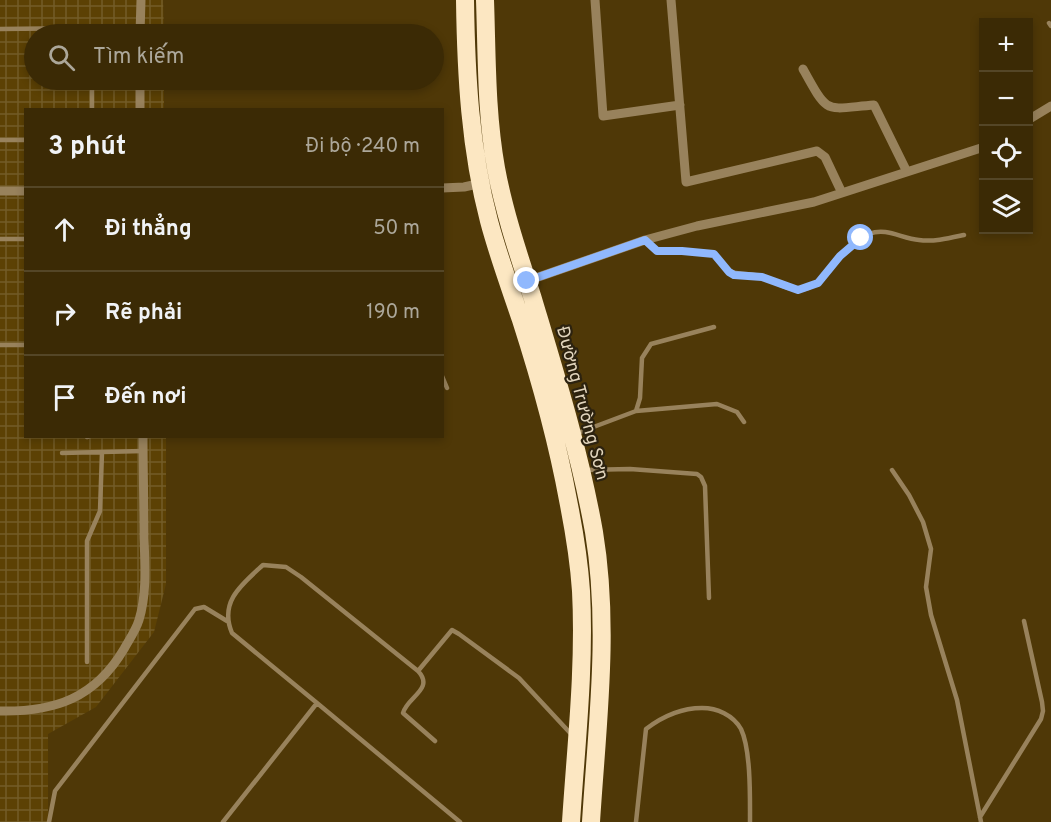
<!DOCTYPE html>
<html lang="vi">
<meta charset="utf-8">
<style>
:root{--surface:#3b2a05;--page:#42320f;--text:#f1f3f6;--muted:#aca79a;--line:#544627}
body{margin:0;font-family:Overpass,sans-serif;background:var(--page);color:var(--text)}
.controls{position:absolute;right:18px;top:18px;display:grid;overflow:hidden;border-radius:0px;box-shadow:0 3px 9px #0003}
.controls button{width:54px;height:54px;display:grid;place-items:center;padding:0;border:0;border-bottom:2px solid var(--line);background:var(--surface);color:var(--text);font:30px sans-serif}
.stop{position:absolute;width:18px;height:18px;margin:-14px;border:4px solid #90b8fd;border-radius:50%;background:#fff}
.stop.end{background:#90b8fd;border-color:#fff;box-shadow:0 2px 6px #0008}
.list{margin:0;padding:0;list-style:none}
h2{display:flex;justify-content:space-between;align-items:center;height:78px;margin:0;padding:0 24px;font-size:26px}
h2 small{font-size:20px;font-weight:400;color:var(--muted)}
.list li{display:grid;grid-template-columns:39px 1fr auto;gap:18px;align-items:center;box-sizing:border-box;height:84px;padding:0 24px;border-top:2px solid var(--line)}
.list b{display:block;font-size:22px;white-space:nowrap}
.list em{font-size:20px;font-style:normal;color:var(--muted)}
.icon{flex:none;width:33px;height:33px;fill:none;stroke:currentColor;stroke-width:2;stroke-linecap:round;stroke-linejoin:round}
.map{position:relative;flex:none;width:1051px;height:822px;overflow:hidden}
.search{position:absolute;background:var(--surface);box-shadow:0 3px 9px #0003;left:24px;top:24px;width:420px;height:66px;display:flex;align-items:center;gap:15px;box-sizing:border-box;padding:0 21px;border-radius:33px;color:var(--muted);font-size:22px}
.panel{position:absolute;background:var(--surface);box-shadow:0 3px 9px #0003;left:24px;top:108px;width:420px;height:330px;border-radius:0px}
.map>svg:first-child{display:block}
</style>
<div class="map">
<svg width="1051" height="822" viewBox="0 0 1051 822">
<defs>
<pattern id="industrial-grid" width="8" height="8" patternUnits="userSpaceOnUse" patternTransform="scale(1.5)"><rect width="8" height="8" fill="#5c4104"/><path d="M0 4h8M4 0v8" fill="none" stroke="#735c27"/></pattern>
</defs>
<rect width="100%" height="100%" fill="#4f3807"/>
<!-- industrial -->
<path fill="url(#industrial-grid)" d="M0,0H163L164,34H34V80H164V109L26,110V436L166,437V584L154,632L96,707L48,734V822H0Z"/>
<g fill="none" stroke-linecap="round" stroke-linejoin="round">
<!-- lane -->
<path stroke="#98825c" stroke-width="4.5" d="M1049,23L1051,26
M0,29L91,28V34
M92,80V110
M0,140H26
M0,239H26
M645,240L657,251H682L714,254C733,281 733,270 760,276C773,280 785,290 799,290C827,289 839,246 869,234C887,227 902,239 919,240C934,242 950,238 964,235
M0,345H26
M442,376L447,388
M636,411L717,404L737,412L744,422
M575,434L636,411L640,398L642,358L651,344L714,327
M87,437L90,436
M62,453L143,451
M584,470L630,469L697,474L701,477L705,486L709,598
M892,470L909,495L923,522L931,549L926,587L931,615L957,700L981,822
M87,662V541L100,511L102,452
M418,671C435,689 407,697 403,713L435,741
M317,703L232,633C219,602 241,585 263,565L286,567L301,577L418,671L452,630L459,634L519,678L572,735
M980,817L1041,719L1043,711L1042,702L1024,621
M49,822L55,791L195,609L204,607L227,621
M223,822L317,703L460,822
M636,822L646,729C663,716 681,708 702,708C717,708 733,715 741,729C751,750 750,798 750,822"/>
<!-- street -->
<path stroke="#98825c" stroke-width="9" d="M595,0L603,116L680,105
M671,0L686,182L817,151L825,157L842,193
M140,34L141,0
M803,69C829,116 824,109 874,105L907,172
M140,110V80
M1028,120L1051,106
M442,188L464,187L482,183
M0,191H26
M527,281L645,240L697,226L814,202L984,147
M0,711C55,712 95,698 124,649C129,640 136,630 139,620C147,594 145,565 144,538C144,504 143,470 143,436"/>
<!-- highway -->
<path stroke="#fce7c2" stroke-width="18" d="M465,0C466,74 470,149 489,221C498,255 510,287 521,320C540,379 557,440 568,500C574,530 579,561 581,591C585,667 576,745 571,822
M485,0C487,56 486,112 496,168C504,212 519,256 533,299C556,376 580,453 594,532C610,628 597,726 591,822"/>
</g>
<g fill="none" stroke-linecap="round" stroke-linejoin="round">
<!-- route -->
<path stroke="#90b8fd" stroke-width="8" d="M527,281L645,240L657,251H682L714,254L729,272L734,275L762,277L798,290L818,283L840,256L861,238"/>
</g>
<g text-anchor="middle" stroke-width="4.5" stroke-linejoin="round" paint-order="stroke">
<!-- street labels -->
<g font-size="18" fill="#e2d5bd" stroke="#2c220f">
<text transform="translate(583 403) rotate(75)" y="6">Đường Trường Sơn</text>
</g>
</g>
</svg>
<div class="controls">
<button>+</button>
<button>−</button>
<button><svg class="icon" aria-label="locate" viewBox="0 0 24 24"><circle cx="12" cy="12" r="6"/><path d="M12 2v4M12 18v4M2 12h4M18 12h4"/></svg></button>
<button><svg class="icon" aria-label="layers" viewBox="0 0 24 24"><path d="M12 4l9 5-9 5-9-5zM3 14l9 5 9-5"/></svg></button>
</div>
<div class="stop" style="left:861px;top:238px"></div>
<div class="stop end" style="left:527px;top:281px"></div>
<div class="search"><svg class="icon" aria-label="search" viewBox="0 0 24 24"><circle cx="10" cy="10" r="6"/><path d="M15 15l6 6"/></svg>Tìm kiếm</div>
<section class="panel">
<h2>3 phút<small>Đi bộ · 240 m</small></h2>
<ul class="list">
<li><svg class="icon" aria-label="ahead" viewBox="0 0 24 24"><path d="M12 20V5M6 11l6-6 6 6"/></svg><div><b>Đi thẳng</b></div><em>50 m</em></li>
<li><svg class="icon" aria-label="right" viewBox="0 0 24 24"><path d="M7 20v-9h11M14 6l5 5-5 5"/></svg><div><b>Rẽ phải</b></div><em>190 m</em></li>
<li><svg class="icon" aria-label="arrive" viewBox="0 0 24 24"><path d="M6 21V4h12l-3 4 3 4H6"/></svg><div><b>Đến nơi</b></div></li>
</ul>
</section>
</div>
